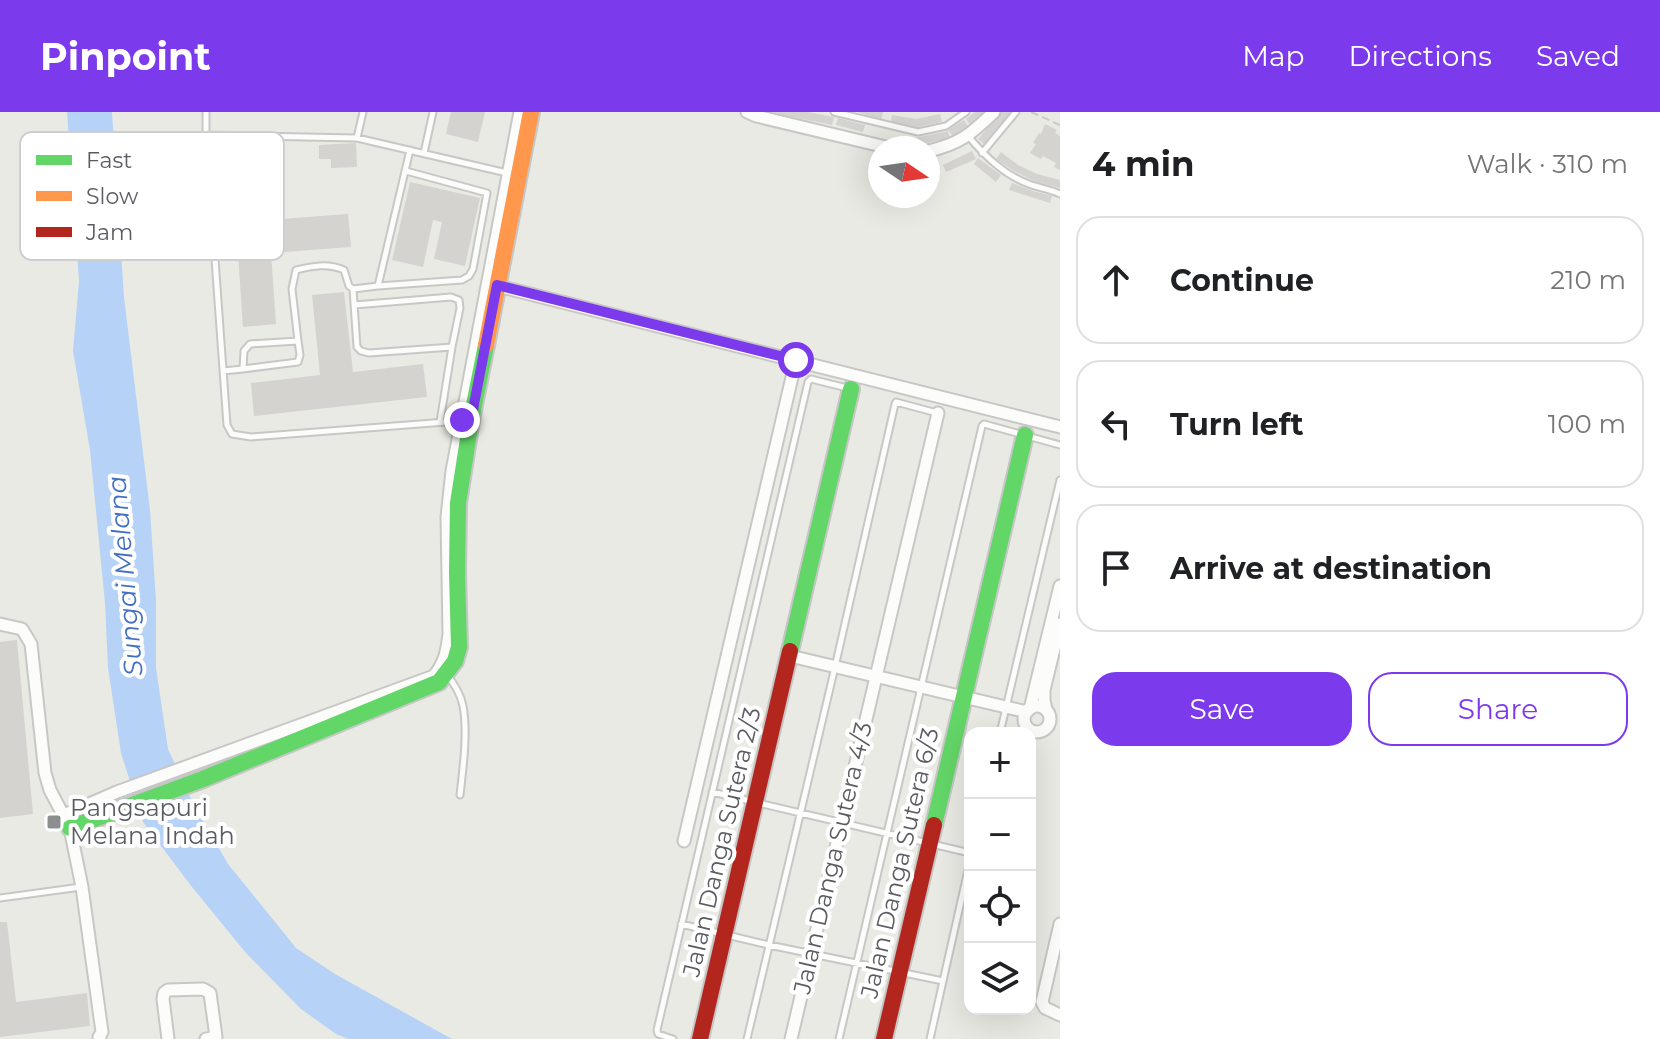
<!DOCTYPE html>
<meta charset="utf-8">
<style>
:root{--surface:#fff;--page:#f6f6f6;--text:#202124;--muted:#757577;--line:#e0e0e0;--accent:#7c3aed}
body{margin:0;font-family:Montserrat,sans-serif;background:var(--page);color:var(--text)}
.controls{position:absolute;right:24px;bottom:24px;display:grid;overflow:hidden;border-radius:16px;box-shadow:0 8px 32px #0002}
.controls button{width:72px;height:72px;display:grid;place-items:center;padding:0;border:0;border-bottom:2px solid var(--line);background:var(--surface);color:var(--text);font:40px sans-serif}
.compass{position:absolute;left:868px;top:24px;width:72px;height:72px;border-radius:50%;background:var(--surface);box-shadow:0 8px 32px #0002;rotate:103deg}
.stop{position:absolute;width:24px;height:24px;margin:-18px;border:6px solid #7c3aed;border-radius:50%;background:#fff}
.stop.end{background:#7c3aed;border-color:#fff;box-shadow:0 2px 8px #0008}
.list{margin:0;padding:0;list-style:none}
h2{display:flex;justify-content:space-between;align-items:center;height:104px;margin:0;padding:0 32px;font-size:34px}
h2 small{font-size:26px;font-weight:400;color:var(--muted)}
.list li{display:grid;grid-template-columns:52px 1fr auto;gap:24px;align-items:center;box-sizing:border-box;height:128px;margin:0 16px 16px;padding:0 16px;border:2px solid var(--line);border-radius:24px}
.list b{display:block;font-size:30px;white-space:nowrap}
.list em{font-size:26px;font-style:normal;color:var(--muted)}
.actions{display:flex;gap:16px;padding:24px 32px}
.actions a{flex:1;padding:18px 0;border:2px solid var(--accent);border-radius:24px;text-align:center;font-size:28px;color:var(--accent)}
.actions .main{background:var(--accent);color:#fff}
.icon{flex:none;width:44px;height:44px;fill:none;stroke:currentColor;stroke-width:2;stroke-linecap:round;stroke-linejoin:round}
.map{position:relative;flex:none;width:1060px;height:927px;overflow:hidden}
header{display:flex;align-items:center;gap:48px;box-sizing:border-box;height:112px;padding:0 40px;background:var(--accent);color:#fff}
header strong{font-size:38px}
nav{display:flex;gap:44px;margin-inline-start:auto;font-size:28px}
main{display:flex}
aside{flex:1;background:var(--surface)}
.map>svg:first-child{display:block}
</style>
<header>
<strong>Pinpoint</strong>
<nav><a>Map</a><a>Directions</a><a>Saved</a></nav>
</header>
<main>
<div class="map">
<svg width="1060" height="927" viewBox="0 0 1060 927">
<rect width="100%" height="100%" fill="#eaeae4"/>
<!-- water -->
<path fill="#b6d2f7" d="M67,0H112L124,185L150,398L156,488V556L168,637L194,693L228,752L296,836L335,862L452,927H348L336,922L301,897L246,841L192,775L143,710L121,641L108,556L105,491L90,338L73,239L79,169Z"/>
<!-- building -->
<path fill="#d4d3cf" d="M451,0H485L478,30L446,22Z
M772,0H808L834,5L832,13L772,1Z
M857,0H883L881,8Z
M975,0H983L985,2L970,13L966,7Z
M1002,0H1011L984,32L978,27Z
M940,2L942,10L917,15L891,10L892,3L916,7Z
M838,6L865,13L863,20L836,13Z
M964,8L968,14L953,25L948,18Z
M1045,12L1057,18L1055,21L1060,24V58L1054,55L1056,51L1043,44L1041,47L1030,41L1036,32L1033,31L1039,21L1041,22Z
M948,19L950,26L916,33L915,26Z
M356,31L357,55L331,56V47H319V33Z
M263,38L268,108L348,102L351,135L271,141L276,212L243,215L231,40Z
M972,39L976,47L946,60L943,53Z
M1001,40L1018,53L1037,62L1060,68V76L1034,69L1014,59L996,47Z
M978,46L1001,63L996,70L974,52Z
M410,70L480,86L465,154L434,147L442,110L433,108L423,155L392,148Z
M1012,71L1033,79L1052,84L1050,91L1009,78Z
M344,180L353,260L423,252L427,285L254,304L251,271L320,263L312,183Z
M17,528L33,702L0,706V530Z
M0,810H7L16,890L87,881L90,914L0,925Z"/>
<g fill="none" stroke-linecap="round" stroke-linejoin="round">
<defs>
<path id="lane" d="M834,0L918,20L946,14L966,0
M206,23V0
M968,24C985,44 1004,63 1029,72C1039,76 1050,77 1060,82
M357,26L363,0
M424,41L433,0
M982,41L1016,0
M378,174L462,168L469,164L473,157L487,81L406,59
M353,177L357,235L361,239L369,241L452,235L440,310
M354,193L451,185L459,188L460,196L452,235
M243,257L298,250L300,243L298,229
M223,259L243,257L244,239L250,232L298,229L292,177L296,158C312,154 328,151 344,158L349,174L353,177L378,174L410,38
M459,309L251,325L232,322L227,313L206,23L357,26L507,61
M449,565C455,574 461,583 463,594C468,620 463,656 460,683
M1000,621L1060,368
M712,680L970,741
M0,786L81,775
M681,812L769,833L943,869
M673,927L658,922L657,918L808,270L811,267L847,276
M747,927L835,555L895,292L896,290L937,301
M839,927L982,314L984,312L1060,333
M930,927L970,749"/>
<path id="street" d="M747,0L756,4L890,36
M928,39C960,32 971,22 994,0
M490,172L1060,315
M0,512L22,517L31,532L45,661L50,678L70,716L82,775L102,920L99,925L100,927
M790,544L1027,600
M1024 607a13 13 0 1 1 26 0a13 13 0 1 1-26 0Z
M1030,597L1060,474
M1046,598L1044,588V578L1060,512
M64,703L117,680L434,564C445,550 447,539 449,522L447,405L452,359L520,0
M684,729L796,248
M1060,812L1042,890L1045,896L1060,903
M168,927L163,887L164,881L168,878L203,877L210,881L216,925L206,927
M791,927L938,301"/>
<path id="fast" d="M790,539L851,277
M934,713L1025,323
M70,716L203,667L439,570L455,549L459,535L457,461L458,391L471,308L486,233"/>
<path id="slow" d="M486,233L531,0"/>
<path id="jam" d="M700,927L790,539
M884,927L934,713"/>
</defs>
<!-- lane casing -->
<use href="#lane" stroke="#c7c8c6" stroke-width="9"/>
<!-- street casing -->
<use href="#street" stroke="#c7c8c6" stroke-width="15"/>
<!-- fast casing -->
<use href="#fast" stroke="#c5c6c5" stroke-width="20"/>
<!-- slow casing -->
<use href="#slow" stroke="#c5c6c5" stroke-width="20"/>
<!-- jam casing -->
<use href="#jam" stroke="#c5c6c5" stroke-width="20"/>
<!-- path -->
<path stroke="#c7ccca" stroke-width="2" stroke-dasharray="8 4" stroke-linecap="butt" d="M1031,0L1060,13"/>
<!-- lane -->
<use href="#lane" stroke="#fcfcfb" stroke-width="5"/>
<!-- street -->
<use href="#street" stroke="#fcfcfb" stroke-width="11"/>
<!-- fast -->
<use href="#fast" stroke="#63d668" stroke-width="16"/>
<!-- slow -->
<use href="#slow" stroke="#ff974d" stroke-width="16"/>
<!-- jam -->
<use href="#jam" stroke="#b3261e" stroke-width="16"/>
</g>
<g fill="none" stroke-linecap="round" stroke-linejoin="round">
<!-- route -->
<path stroke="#7c3aed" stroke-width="10" d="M462,308H471L497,173L796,248"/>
</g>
<!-- markers -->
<rect fill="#8c8e90" stroke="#fff" stroke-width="3" x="46" y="702" width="16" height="16" rx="4"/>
<g text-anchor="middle" stroke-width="8" stroke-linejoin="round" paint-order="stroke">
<!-- poi labels -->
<g font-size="24" fill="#5a5c62" stroke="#fff" text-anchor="start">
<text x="70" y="704">Pangsapuri<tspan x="70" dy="28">Melana Indah</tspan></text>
</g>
<!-- street labels -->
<g font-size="24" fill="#5a5c62" stroke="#fff">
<text transform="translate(722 730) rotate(-77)" y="8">Jalan Danga Sutera 2/3</text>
<text transform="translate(833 746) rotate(-77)" y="8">Jalan Danga Sutera 4/3</text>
<text transform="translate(900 751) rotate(-77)" y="8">Jalan Danga Sutera 6/3</text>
</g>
<!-- water labels -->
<g font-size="26" font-style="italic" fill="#426fc2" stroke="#fff">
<text transform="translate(125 464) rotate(-95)" y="9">Sungai Melana</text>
</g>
</g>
<!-- legend -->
<rect x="20" y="20" width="264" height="128" rx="12" fill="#fff" stroke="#ceced0" stroke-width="2"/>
<rect x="36" y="43" width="36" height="10" fill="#63d668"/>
<rect x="36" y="79" width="36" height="10" fill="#ff974d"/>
<rect x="36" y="115" width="36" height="10" fill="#b3261e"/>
<g font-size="22" fill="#5a5c62">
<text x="86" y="56">Fast</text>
<text x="86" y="92">Slow</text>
<text x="86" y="128">Jam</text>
</g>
</svg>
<div class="controls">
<button>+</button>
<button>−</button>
<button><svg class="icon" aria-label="locate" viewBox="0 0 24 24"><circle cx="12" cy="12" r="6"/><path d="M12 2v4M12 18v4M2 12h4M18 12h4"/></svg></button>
<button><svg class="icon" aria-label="layers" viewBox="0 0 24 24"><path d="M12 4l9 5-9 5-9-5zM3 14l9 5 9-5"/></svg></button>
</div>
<svg class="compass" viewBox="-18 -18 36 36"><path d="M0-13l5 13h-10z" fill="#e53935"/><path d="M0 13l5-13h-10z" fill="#757577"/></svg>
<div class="stop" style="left:796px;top:248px"></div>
<div class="stop end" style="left:462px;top:308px"></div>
</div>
<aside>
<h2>4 min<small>Walk · 310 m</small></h2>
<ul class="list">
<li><svg class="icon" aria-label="ahead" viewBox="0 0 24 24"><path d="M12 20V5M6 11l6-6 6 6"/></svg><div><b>Continue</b></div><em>210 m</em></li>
<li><svg class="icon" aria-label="left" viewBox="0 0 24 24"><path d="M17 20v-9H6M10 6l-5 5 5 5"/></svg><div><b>Turn left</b></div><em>100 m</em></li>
<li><svg class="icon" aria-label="arrive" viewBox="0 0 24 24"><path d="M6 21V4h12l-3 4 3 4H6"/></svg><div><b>Arrive at destination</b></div></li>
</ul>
<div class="actions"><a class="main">Save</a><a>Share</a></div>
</aside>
</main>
